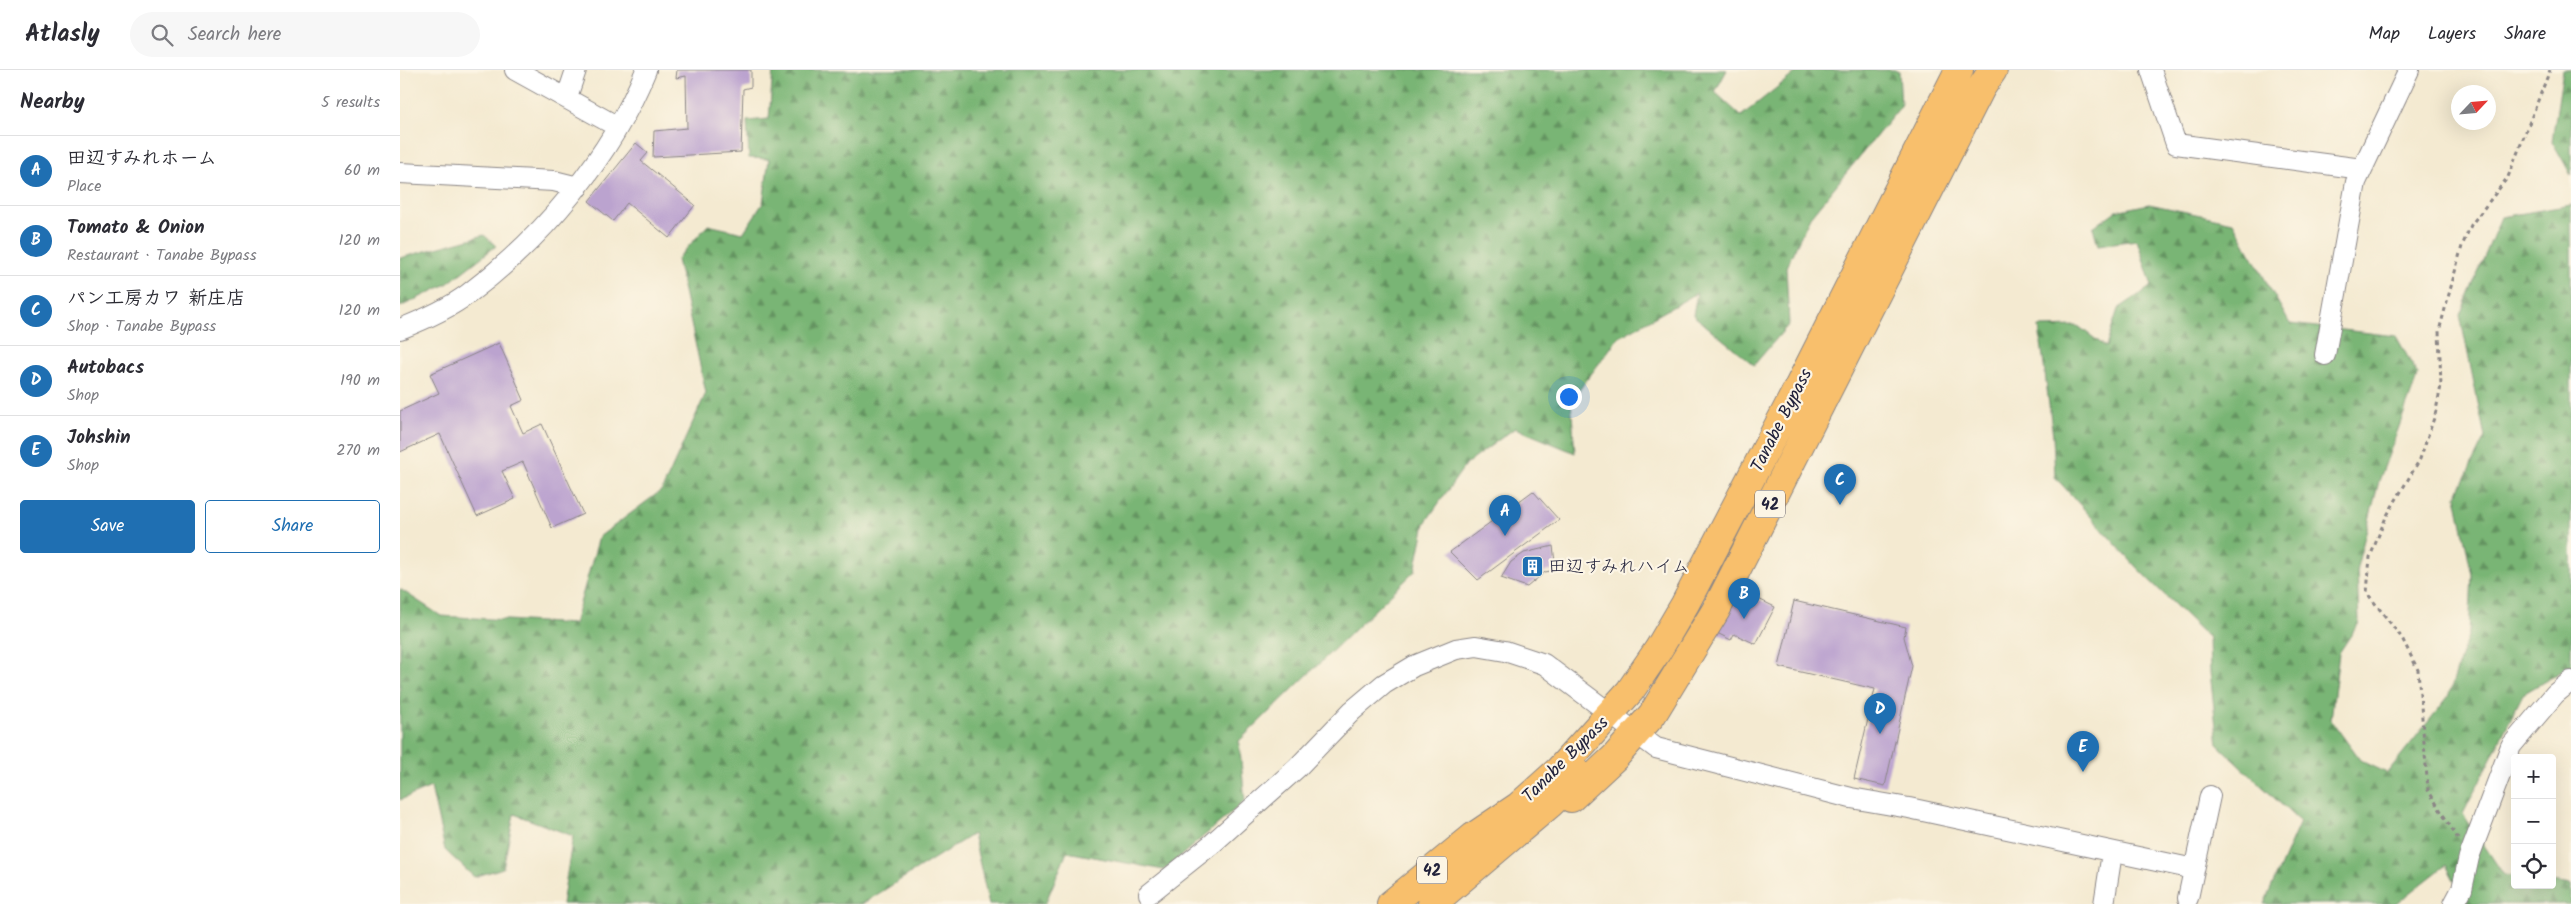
<!DOCTYPE html>
<meta charset="utf-8">
<style>
:root{--surface:#fff;--page:#f7f7f7;--text:#2b2b33;--muted:#7c7c81;--line:#e1e1e2;--accent:#1f6fb2}
body{margin:0;font-family:Kalam,"Klee One",sans-serif;background:var(--page);color:var(--text)}
.controls{position:absolute;right:15px;bottom:15px;display:grid;overflow:hidden;border-radius:5px;box-shadow:0 5px 20px #0002}
.controls button{width:45px;height:45px;display:grid;place-items:center;padding:0;border:0;border-bottom:1px solid var(--line);background:var(--surface);color:var(--text);font:25px sans-serif}
.compass{position:absolute;left:2051px;top:15px;width:45px;height:45px;border-radius:50%;background:var(--surface);box-shadow:0 5px 20px #0002;rotate:64deg}
.you{position:absolute;left:1168px;top:326px;width:18px;height:18px;margin:-12px;border:4px solid #fff;border-radius:50%;background:#1a73e8;box-shadow:0 0 0 8px #1a73e833}
.badge{display:grid;place-items:center;width:32px;height:32px;border-radius:50%;background:var(--accent);color:#fff;font-size:16px;font-weight:700}
.pin{position:absolute;translate:-50% -41px;filter:drop-shadow(0 1px 2px #0008)}
.pin::after{content:'';position:absolute;top:26px;width:18px;height:15px;background:inherit;clip-path:polygon(0 0,100% 0,50% 100%)}
.list{margin:0;padding:0;list-style:none}
h2{display:flex;justify-content:space-between;align-items:center;height:65px;margin:0;padding:0 20px;font-size:21px}
h2 small{font-size:16px;font-weight:400;color:var(--muted)}
.list li{display:grid;grid-template-columns:32px 1fr auto;gap:15px;align-items:center;box-sizing:border-box;height:70px;padding:0 20px;border-top:1px solid var(--line)}
.list b{display:block;font-size:19px;white-space:nowrap}
.list p{margin:0;font-size:16px;white-space:nowrap;color:var(--muted)}
.list em{font-size:16px;font-style:normal;color:var(--muted)}
.actions{display:flex;gap:10px;padding:15px 20px}
.actions a{flex:1;padding:11px 0;border:1px solid var(--accent);border-radius:5px;text-align:center;font-size:18px;color:var(--accent)}
.actions .main{background:var(--accent);color:#fff}
.icon{flex:none;width:28px;height:28px;fill:none;stroke:currentColor;stroke-width:2;stroke-linecap:round;stroke-linejoin:round}
.map{position:relative;flex:none;width:2171px;height:834px;overflow:hidden}
header{display:flex;align-items:center;gap:30px;box-sizing:border-box;height:70px;padding:0 25px;background:var(--surface);border-bottom:1px solid var(--line)}
header strong{font-size:24px}
nav{display:flex;gap:28px;margin-inline-start:auto;font-size:18px}
.search{width:350px;height:45px;background:var(--page);display:flex;align-items:center;gap:12px;box-sizing:border-box;padding:0 18px;border-radius:28px;color:var(--muted);font-size:19px}
main{display:flex}
aside{flex:1;background:var(--surface)}
.map>svg:first-child{display:block}
</style>
<header>
<strong>Atlasly</strong>
<div class="search"><svg class="icon" aria-label="search" viewBox="0 0 24 24"><circle cx="10" cy="10" r="6"/><path d="M15 15l6 6"/></svg>Search here</div>
<nav><a>Map</a><a>Layers</a><a>Share</a></nav>
</header>
<main>
<aside>
<h2>Nearby<small>5 results</small></h2>
<ul class="list">
<li><span class="badge">A</span><div><b>田辺すみれホーム</b><p>Place</p></div><em>60 m</em></li>
<li><span class="badge">B</span><div><b>Tomato &amp; Onion</b><p>Restaurant · Tanabe Bypass</p></div><em>120 m</em></li>
<li><span class="badge">C</span><div><b>パン工房カワ 新庄店</b><p>Shop · Tanabe Bypass</p></div><em>120 m</em></li>
<li><span class="badge">D</span><div><b>Autobacs</b><p>Shop</p></div><em>190 m</em></li>
<li><span class="badge">E</span><div><b>Johshin</b><p>Shop</p></div><em>270 m</em></li>
</ul>
<div class="actions"><a class="main">Save</a><a>Share</a></div>
</aside>
<div class="map">
<svg width="2171" height="834" viewBox="0 0 2171 834">
<defs>
<pattern id="forest-firs" width="22" height="20" patternUnits="userSpaceOnUse" patternTransform="scale(1.25)"><rect width="22" height="20" fill="#79b574"/><path d="M5 1l3.5 6h-7zM16 11l3.5 6h-7z" fill="#639360"/></pattern>
</defs>
<rect width="100%" height="100%" fill="#fcf5e5"/>
<filter id="ink" filterUnits="userSpaceOnUse"><feTurbulence type="fractalNoise" baseFrequency=".02" numOctaves="2"/><feDisplacementMap in="SourceGraphic" scale="10" xChannelSelector="R" yChannelSelector="G"/><feConvolveMatrix kernelMatrix="1 2 1 2 8 2 1 2 1" color-interpolation-filters="sRGB"/></filter>
<filter id="wash" filterUnits="userSpaceOnUse"><feTurbulence type="fractalNoise" baseFrequency=".0096" numOctaves="4" result="noise"/><feDisplacementMap in="SourceGraphic" scale="20" xChannelSelector="R" yChannelSelector="G"/><feGaussianBlur stdDeviation="1.12" result="paint"/><feColorMatrix in="noise" values="0 0 0 0 0 0 0 0 0 0 0 0 0 0 0 0 0 1.4 0 .05"/><feComposite in="paint" operator="in"/></filter>
<g filter="url(#wash)">
<rect width="100%" height="100%" fill="#f4ead1"/>
<!-- forest -->
<path fill="url(#forest-firs)" stroke="#4e6c58" d="M373,0H1327L1315,22L1341,46L1399,0H1494L1499,2L1501,36L1410,147L1386,197L1389,254L1354,295L1293,245L1297,223L1218,268L1171,331L1175,383L1115,358L1066,394L1025,453L1015,501L839,671L845,731L764,800L667,782L645,834H589L573,764L462,834H162L173,766L114,744L103,798L74,807L45,780L31,717L0,730V519L41,546L174,554L199,467L262,420L306,323L277,189L308,155L343,163L363,133L369,89L349,88L347,51L369,49Z
M2163,0H2171V105L2152,71Z
M1749,134L1833,152L1890,254L1996,266L2018,305L1979,411L1957,497L1959,553L1939,583L1931,650L1960,690L1987,703L2048,627L2069,563L2072,505L2056,426L2085,367L2060,245L2101,147L2171,135V596L2123,624L2063,744L2104,805L2115,806V815H2152V812L2171,815V834H2067L2046,795L1996,834H1864L1900,752L1818,675L1810,602L1809,568L1738,499L1655,407L1653,366L1639,257L1678,256L1706,277L1718,239L1752,216L1737,170L1698,175L1693,157L1716,141Z
M84,165L96,176L47,214L0,237V188Z"/>
<g id="blocks">
<!-- building -->
<path fill="#bba3cf" d="M277,0H351V17L343,19L341,82L253,87L254,61L287,58L286,6L276,8Z
M236,73L248,83L241,91L295,135L269,168L227,133L213,151L189,131Z
M99,273L124,330L111,336L123,363L142,354L183,444L152,458L123,392L102,401L115,429L77,446L40,364L0,382V341L39,323L30,304Z
M1133,421L1159,450L1078,510L1050,482Z
M1153,476L1156,500L1145,502L1127,517L1101,508L1111,492L1124,483Z
M1337,511L1353,519L1350,525L1375,537L1356,574L1334,564L1331,570L1313,561Z
M1394,531L1506,557L1504,567L1512,596L1485,716L1454,709L1475,619L1379,597Z"/>
</g>
</g>
<g filter="url(#ink)">
<use href="#blocks" fill-opacity="0" stroke="#8b8686" stroke-width="1"/>
<g fill="none" stroke-linecap="round" stroke-linejoin="round">
<defs>
<path id="minor" d="M115,0L218,57
M1751,0L1776,74L1962,99
M167,27L176,0
M0,103L154,111L178,117
M0,259C23,250 48,239 68,224C143,168 211,87 246,0
M1925,285L1956,112L2009,0
M749,824L813,773L897,698L952,641L984,614L1014,596L1056,579L1076,576L1105,581L1144,594L1256,678L1451,728L1509,738L1794,799
M1788,828L1810,726
M1704,834L1712,783
M2054,834L2062,819L2069,787L2111,676L2155,624L2171,611"/>
<path id="highway" d="M1171,728L1215,687L1252,645L1316,540L1581,18L1593,0
M991,834L1073,767L1119,736L1158,701L1230,621L1258,580L1285,534L1400,314L1559,0
M1032,834L1151,733L1180,705"/>
</defs>
<!-- minor casing -->
<use href="#minor" stroke="#8b8686" stroke-width="22"/>
<!-- highway casing -->
<use href="#highway" stroke="#8b8686" stroke-width="30"/>
<!-- path -->
<path stroke="#8b8686" stroke-width="3" stroke-dasharray="4 4" stroke-linecap="butt" d="M2058,769L2028,720L2018,600L2002,568L1967,523L1970,487L1986,447L2020,389L2035,345L2041,316L2039,261L2062,176L2071,155L2108,107L2150,0"/>
<!-- minor -->
<use href="#minor" stroke="#fff" stroke-width="20"/>
<!-- highway -->
<use href="#highway" stroke="#f8bf6c" stroke-width="28"/>
</g>
</g>
<!-- icons -->
<defs>
<symbol id="building-square" viewBox="-11 -11 22 22"><rect x="-9" y="-9" width="18" height="18" rx="4" fill="#1f6fb2" stroke="#fcf5e5"/><path d="M-4-6H4V6H1V3H-1V6H-4ZM-2.5-4.3h1.7v1.8h-1.7ZM.8-4.3h1.7v1.8H.8ZM-2.5-1h1.7V.8h-1.7ZM.8-1h1.7V.8H.8Z" fill="#fff"/></symbol>
</defs>
<g fill-rule="evenodd">
<use href="#building-square" x="1120" y="484" width="25" height="25"/>
</g>
<g text-anchor="middle" stroke-width="4.5" stroke-linejoin="round" paint-order="stroke">
<!-- shield labels -->
<g fill="#fcf5e5" stroke="#63616e" stroke-width="1">
<rect x="1355" y="420.5" width="30" height="27" rx="4"/>
<rect x="1017" y="786.5" width="30" height="27" rx="4"/>
</g>
<g font-size="16" font-weight="bold" fill="#22223b">
<text x="1370" y="440">42</text>
<text x="1032" y="806">42</text>
</g>
<!-- street labels -->
<g font-size="18" fill="#22223b" stroke="#fcf5e5">
<text transform="translate(1381 350) rotate(-63)" y="6">Tanabe Bypass</text>
<text transform="translate(1165 689) rotate(-45)" y="6">Tanabe Bypass</text>
</g>
<!-- poi labels -->
<g font-size="18" fill="#22223b" stroke="#fcf5e5" text-anchor="start">
<text x="1148" y="502">田辺すみれハイム</text>
</g>
</g>
</svg>
<div class="controls">
<button>+</button>
<button>−</button>
<button><svg class="icon" aria-label="locate" viewBox="0 0 24 24"><circle cx="12" cy="12" r="6"/><path d="M12 2v4M12 18v4M2 12h4M18 12h4"/></svg></button>
</div>
<svg class="compass" viewBox="-18 -18 36 36"><path d="M0-13l5 13h-10z" fill="#e53935"/><path d="M0 13l5-13h-10z" fill="#7c7c81"/></svg>
<div class="you"></div>
<div class="pin badge" style="left:1105px;top:466px">A</div>
<div class="pin badge" style="left:1344px;top:549px">B</div>
<div class="pin badge" style="left:1440px;top:435px">C</div>
<div class="pin badge" style="left:1480px;top:664px">D</div>
<div class="pin badge" style="left:1683px;top:702px">E</div>
</div>
</main>
